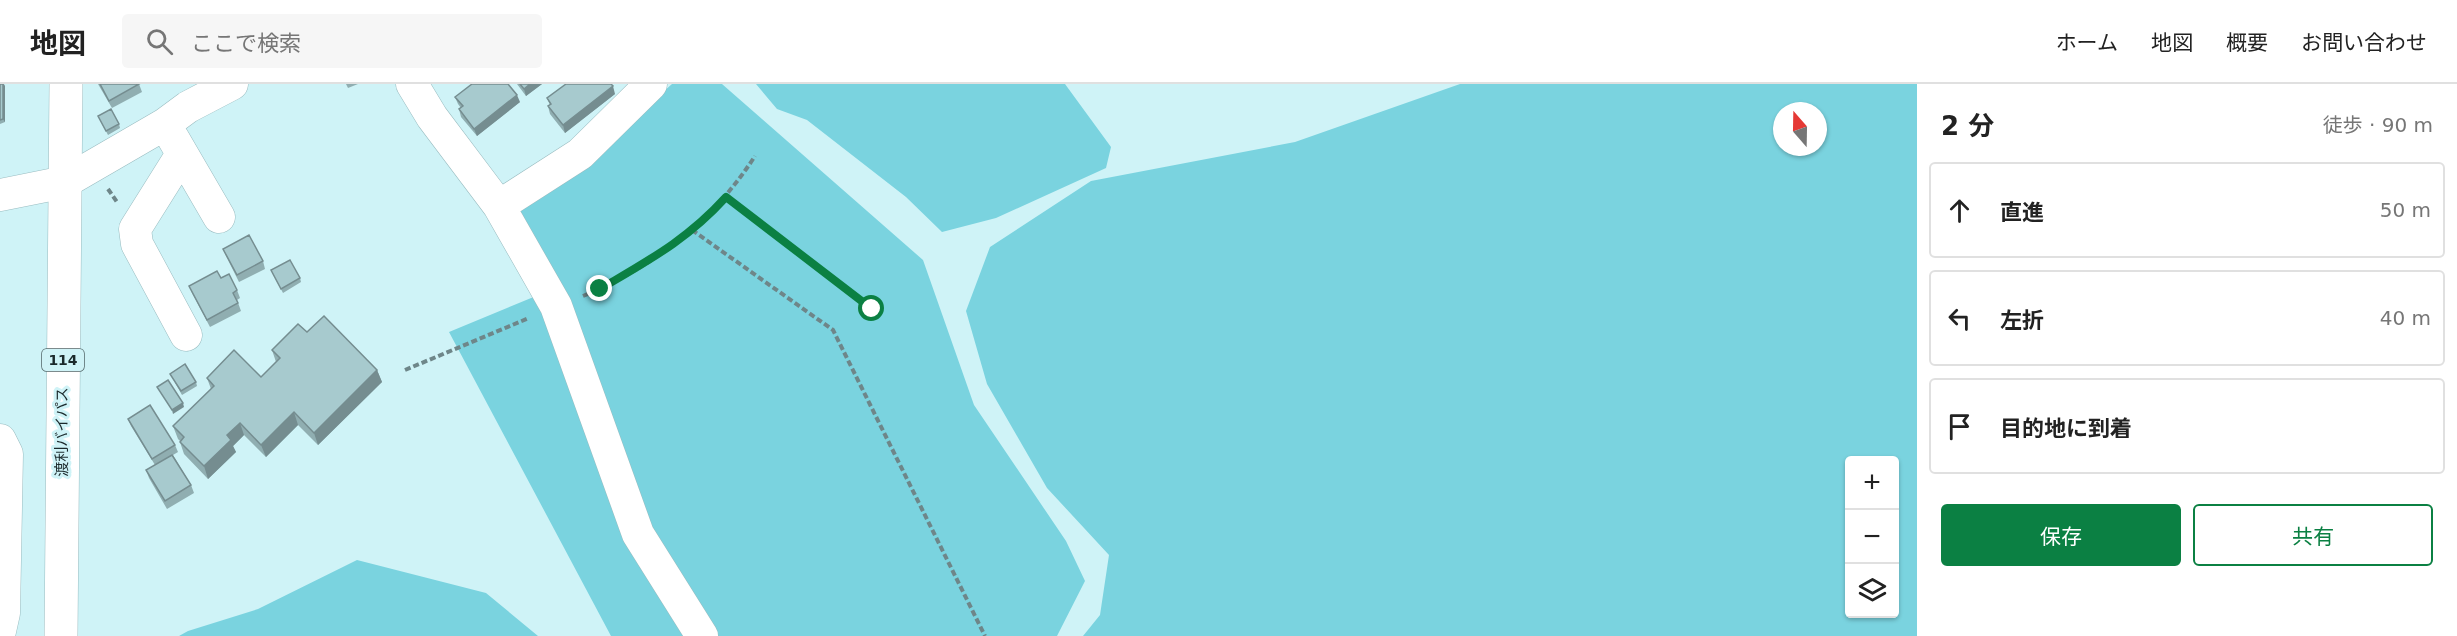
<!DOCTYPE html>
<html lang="ja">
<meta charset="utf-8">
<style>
:root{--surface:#fff;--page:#f6f6f6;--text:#222;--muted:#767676;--line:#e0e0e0;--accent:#0b8043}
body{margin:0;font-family:"DejaVu Sans","Noto Sans JP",sans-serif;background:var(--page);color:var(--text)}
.controls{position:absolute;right:18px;bottom:18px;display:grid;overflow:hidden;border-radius:6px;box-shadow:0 2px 4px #0004}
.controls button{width:54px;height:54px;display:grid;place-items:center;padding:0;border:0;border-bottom:2px solid var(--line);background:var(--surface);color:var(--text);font:30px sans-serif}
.compass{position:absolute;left:1773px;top:18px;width:54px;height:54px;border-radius:50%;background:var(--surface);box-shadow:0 2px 4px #0004;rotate:340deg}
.stop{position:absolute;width:18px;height:18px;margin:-14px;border:4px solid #0b8043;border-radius:50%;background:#fff}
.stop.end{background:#0b8043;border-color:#fff;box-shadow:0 2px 6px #0008}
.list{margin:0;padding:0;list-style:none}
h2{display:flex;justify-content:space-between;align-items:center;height:78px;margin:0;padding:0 24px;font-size:26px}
h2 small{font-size:20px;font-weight:400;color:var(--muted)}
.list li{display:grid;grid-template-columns:39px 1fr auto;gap:18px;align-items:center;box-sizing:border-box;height:96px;margin:0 12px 12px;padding:0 12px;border:2px solid var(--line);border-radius:6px}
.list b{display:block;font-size:22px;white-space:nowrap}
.list em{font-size:20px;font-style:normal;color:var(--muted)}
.actions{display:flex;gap:12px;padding:18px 24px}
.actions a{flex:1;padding:14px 0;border:2px solid var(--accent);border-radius:6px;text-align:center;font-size:21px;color:var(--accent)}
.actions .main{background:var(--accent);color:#fff}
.icon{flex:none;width:33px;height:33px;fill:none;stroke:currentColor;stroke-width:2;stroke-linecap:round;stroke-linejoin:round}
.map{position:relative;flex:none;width:1917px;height:552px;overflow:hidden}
header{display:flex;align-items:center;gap:36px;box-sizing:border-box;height:84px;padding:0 30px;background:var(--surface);border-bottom:2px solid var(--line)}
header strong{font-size:28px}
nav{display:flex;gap:33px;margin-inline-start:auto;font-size:21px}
.search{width:420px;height:54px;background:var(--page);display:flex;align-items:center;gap:15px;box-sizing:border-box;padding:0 21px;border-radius:6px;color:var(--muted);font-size:22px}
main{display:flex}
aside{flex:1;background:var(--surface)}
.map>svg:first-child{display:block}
</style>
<header>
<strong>地図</strong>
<div class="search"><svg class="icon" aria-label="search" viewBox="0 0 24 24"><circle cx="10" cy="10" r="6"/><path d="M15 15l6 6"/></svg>ここで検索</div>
<nav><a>ホーム</a><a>地図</a><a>概要</a><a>お問い合わせ</a></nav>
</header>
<main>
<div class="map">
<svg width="1917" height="552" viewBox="0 0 1917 552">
<rect width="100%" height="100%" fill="#cff3f7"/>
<!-- green -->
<path fill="#7ad3df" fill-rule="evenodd" d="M672,0H722L923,176L974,321L1066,457L1085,497L1057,552H611L449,248L553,205L513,126L587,75Z
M756,0H1065L1111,63L1106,84L996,134L942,148L906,113L807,36L777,25Z
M1460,0H1917V552H1083L1100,531L1109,471L1047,404L987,300L966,227L990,163L1091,97L1295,58ZM1782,27H1818V63H1782ZM1894,376V530H1850V376Z
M357,476L486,509L538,552H179L188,547L258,525Z"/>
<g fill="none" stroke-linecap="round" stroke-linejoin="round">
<defs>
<path id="street" d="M412,0L432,33L499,122L556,222L638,450L702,552
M173,54L219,133
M182,70L135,145L137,160L186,251
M0,111L65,98L165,40L188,23L232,0
M499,122L580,70L651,0
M0,356L7,370L4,529L0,547"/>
<path id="highway" d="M61,552L66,0"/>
</defs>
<!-- street casing -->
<use href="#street" stroke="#99bcc0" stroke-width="33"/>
<!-- highway casing -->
<use href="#highway" stroke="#99bcc0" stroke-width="34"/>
<!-- path -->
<path stroke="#6e8689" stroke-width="4" stroke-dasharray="6 3" stroke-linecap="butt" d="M108,105L117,118
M726,113L872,225
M692,146L833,246L985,552
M583,212C655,182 713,137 755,72
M405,286L529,234"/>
<!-- street -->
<use href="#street" stroke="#fff" stroke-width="32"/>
<!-- highway -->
<use href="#highway" stroke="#fff" stroke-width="33"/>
</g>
<!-- wall -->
<path fill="#90aeb1" d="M0,0H4L5,2V38L0,40Z
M98,0H139L142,8L112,24Z
M346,0H358L348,4Z
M517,0H542L526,12Z
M615,10L565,49L550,30L548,22L550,21L547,14Z
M455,13L520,18L477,52L461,33L459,25L461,24L458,20Z
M98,32L119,40L120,44L108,51Z
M223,165L263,177L265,185L239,198L226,172Z
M271,186L300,194L301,198L283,209Z
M221,194L237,206L240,214L237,216L241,227L210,243L192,209L189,202Z
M307,248L377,286L382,298L318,361L298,341L266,373L244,351L233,362L236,368L208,395L184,370L180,358V357L178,355L173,342L211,305L207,294L261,293L276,278L272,266Z
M170,290L196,298L197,302L182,311Z
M128,335L175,361L178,368L173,371L191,401L194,409L167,425L149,394L146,386L155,381L131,342Z"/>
<!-- shaded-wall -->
<path fill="#758d90" d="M3,0L5,2V38L3,35Z
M530,0H542L526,12L524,5Z
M613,2L615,10L565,49L563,41Z
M517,11L520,18L477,52L474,45Z
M377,286L382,298L318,361L314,349Z
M183,319L184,323L173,330L172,326Z
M294,328L298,341L266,373L261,361Z
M240,339L244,351L233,362L236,368L208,395L204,382L227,351Z"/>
<!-- building -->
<path fill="#a7cace" stroke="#758d90" stroke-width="1.5" d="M0,0H3V35L0,36Z
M100,0H139L109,17Z
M472,0H508L517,11L474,45L459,25L463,22L455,13Z
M520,0H530L524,5Z
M566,0H611L613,2L563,41L548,22L551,20L547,14Z
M111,25L119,40L106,47L98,32Z
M249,151L263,177L237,191L223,165Z
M290,176L300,194L281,205L271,186Z
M217,187L221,194L229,190L237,206L233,209L238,219L207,236L189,202Z
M324,232L377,286L314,349L294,328L261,361L240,339L227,351L231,356L204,382L180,358L184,353L173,342L214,302L207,294L234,266L261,293L280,274L272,266L298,240L307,248Z
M185,280L196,298L181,307L170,290Z
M168,296L183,319L172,326L157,303Z
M150,321L175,361L152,375L128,335Z
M172,371L191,401L165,417L146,386Z"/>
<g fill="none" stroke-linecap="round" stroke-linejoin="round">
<!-- route -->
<path stroke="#0b8043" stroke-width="8" d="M600,205C649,176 687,156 726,113L872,225"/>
</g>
<g text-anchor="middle" stroke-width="6" stroke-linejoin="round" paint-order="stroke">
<!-- shield labels -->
<rect fill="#cff3f7" stroke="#516668" stroke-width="1.5" x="42" y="265" width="42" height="22" rx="4.5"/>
<g font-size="14" font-weight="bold" fill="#1b292b">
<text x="63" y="281">114</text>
</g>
<!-- street labels -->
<g font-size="15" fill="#1b292b" stroke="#cff3f7">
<text transform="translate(62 348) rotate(-90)" y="5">渡利バイパス</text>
</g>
</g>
</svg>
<div class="controls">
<button>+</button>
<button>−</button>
<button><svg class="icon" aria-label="layers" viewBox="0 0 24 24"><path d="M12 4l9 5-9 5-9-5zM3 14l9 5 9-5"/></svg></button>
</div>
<svg class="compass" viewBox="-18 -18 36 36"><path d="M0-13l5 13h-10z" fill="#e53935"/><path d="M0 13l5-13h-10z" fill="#767676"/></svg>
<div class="stop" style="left:872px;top:225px"></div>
<div class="stop end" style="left:600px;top:205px"></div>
</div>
<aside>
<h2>2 分<small>徒歩 · 90 m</small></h2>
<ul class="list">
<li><svg class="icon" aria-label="ahead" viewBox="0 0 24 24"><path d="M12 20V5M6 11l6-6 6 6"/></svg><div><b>直進</b></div><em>50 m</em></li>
<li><svg class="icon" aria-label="left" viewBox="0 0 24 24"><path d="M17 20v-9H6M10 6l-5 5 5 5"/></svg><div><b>左折</b></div><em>40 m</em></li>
<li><svg class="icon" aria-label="arrive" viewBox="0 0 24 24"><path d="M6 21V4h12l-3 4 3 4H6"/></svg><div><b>目的地に到着</b></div></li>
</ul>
<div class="actions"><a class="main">保存</a><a>共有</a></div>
</aside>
</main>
